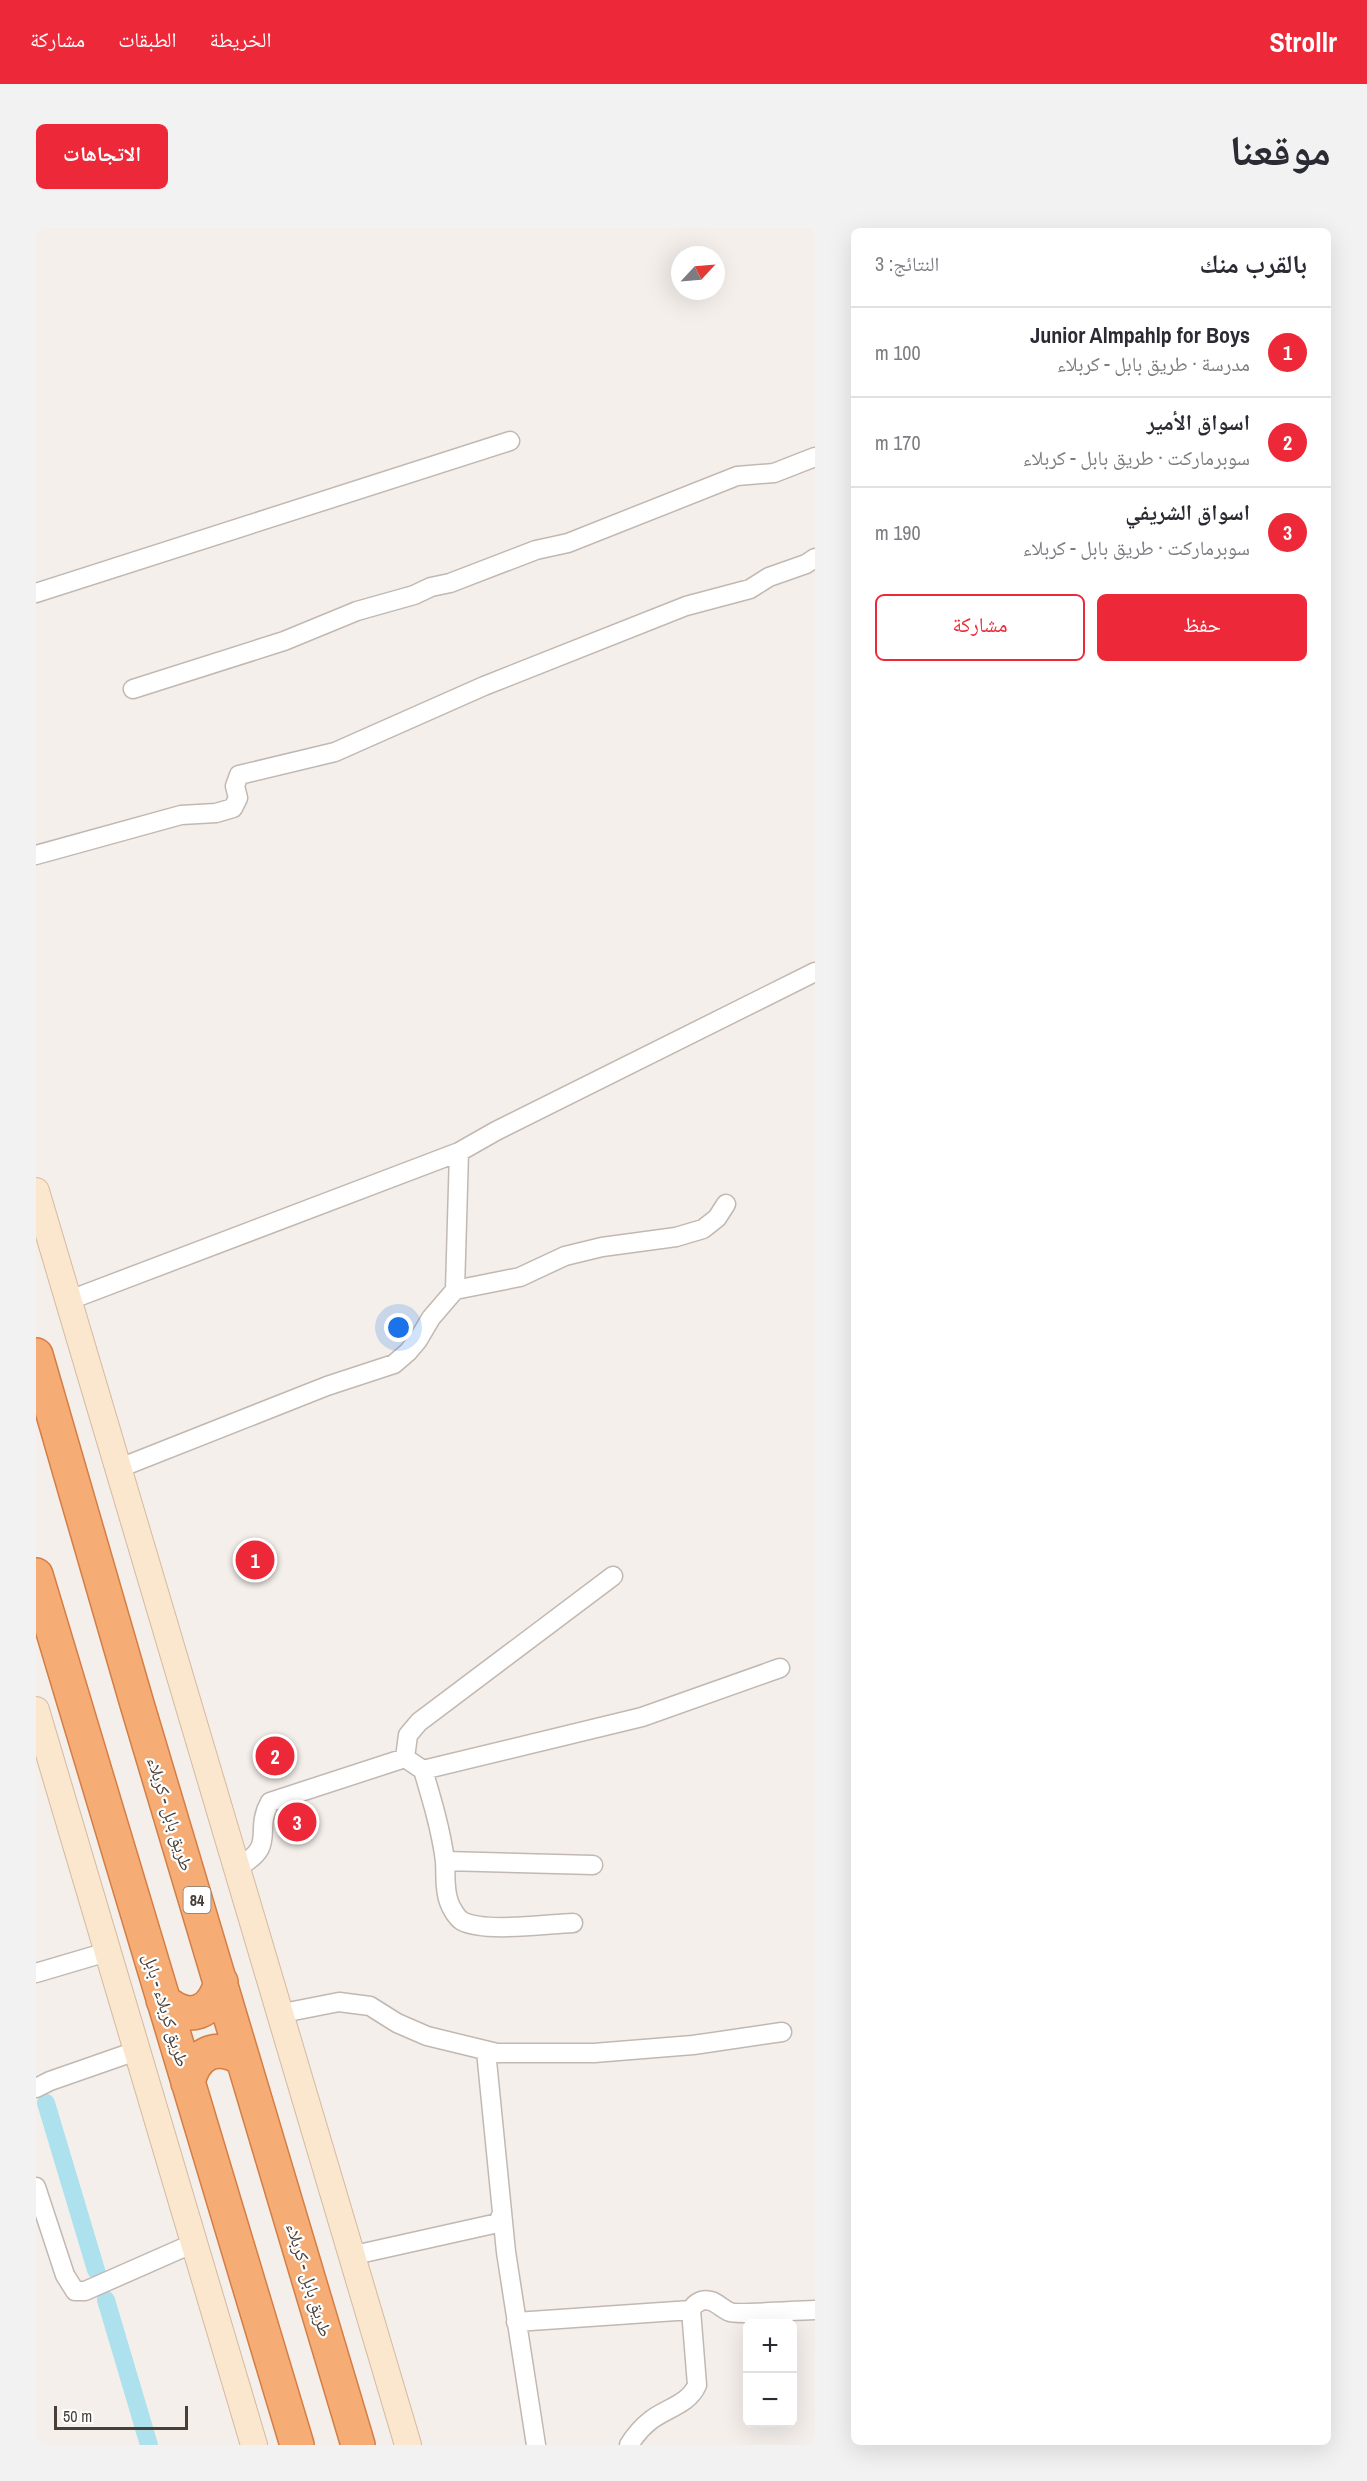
<!DOCTYPE html>
<html lang="ar">
<meta charset="utf-8">
<style>
:root{--surface:#fff;--page:#f2f2f3;--text:#2b2b33;--muted:#7c7c81;--line:#e1e1e2;--accent:#ed2939}
body{margin:0;font-family:"Archivo Narrow","Noto Naskh Arabic",sans-serif;background:var(--page);color:var(--text);direction:rtl}
.controls{position:absolute;right:18px;bottom:18px;display:grid;overflow:hidden;border-radius:9px;box-shadow:0 6px 24px #0002}
.controls button{width:54px;height:54px;display:grid;place-items:center;padding:0;border:0;border-bottom:2px solid var(--line);background:var(--surface);color:var(--text);font:30px sans-serif}
.compass{position:absolute;left:635px;top:18px;width:54px;height:54px;border-radius:50%;background:var(--surface);box-shadow:0 6px 24px #0002;rotate:64deg}
.scale{position:absolute;left:18px;bottom:15px;width:134px;box-sizing:border-box;padding-left:6px;border:3px solid #483f39;border-top:0;font-size:16px;line-height:21px;white-space:nowrap;color:#483f39;-webkit-text-stroke:4px #fff;paint-order:stroke}
.you{position:absolute;left:363px;top:1100px;width:21px;height:21px;margin:-15px;border:4px solid #fff;border-radius:50%;background:#1a73e8;box-shadow:0 0 0 9px #1a73e833}
.badge{display:grid;place-items:center;width:39px;height:39px;border-radius:50%;background:var(--accent);color:#fff;font-size:20px;font-weight:700}
.pin{position:absolute;translate:-50% -50%;border:3px solid #fff;box-shadow:0 2px 6px #0006}
.list{margin:0;padding:0;list-style:none}
h2{display:flex;justify-content:space-between;align-items:center;height:78px;margin:0;padding:0 24px;font-size:26px}
h2 small{font-size:20px;font-weight:400;color:var(--muted)}
.list li{display:grid;grid-template-columns:39px 1fr auto;gap:18px;align-items:center;box-sizing:border-box;height:90px;padding:0 24px;border-top:2px solid var(--line)}
.list b{display:block;font-size:22px;white-space:nowrap}
.list p{margin:0;font-size:20px;white-space:nowrap;color:var(--muted)}
.list em{font-size:20px;font-style:normal;color:var(--muted)}
.actions{display:flex;gap:12px;padding:18px 24px}
.actions a{flex:1;padding:14px 0;border:2px solid var(--accent);border-radius:9px;text-align:center;font-size:21px;color:var(--accent)}
.actions .main{background:var(--accent);color:#fff}
.map{position:relative;flex:none;width:779px;height:2217px;overflow:hidden;direction:ltr;border-radius:9px}
header{display:flex;align-items:center;gap:36px;box-sizing:border-box;height:84px;padding:0 30px;background:var(--accent);color:#fff}
header strong{font-size:28px}
nav{display:flex;gap:33px;margin-inline-start:auto;font-size:21px}
.intro{display:flex;align-items:center;justify-content:space-between;box-sizing:border-box;height:144px;padding:0 36px}
h1{margin:0;font-size:42px}
.button{padding:15px 27px;border-radius:9px;background:var(--accent);color:#fff;font-size:21px;font-weight:700}
main{display:flex;gap:36px;padding:0 36px}
aside{flex:1;background:var(--surface);border-radius:9px;box-shadow:0 6px 24px #0002}
.map>svg:first-child{display:block}
</style>
<header>
<strong>Strollr</strong>
<nav><a>الخريطة</a><a>الطبقات</a><a>مشاركة</a></nav>
</header>
<div class="intro"><h1>موقعنا</h1><a class="button">الاتجاهات</a></div>
<main>
<aside>
<h2>بالقرب منك<small>النتائج: 3</small></h2>
<ul class="list">
<li><span class="badge">1</span><div><b>Junior Almpahlp for Boys</b><p>مدرسة · طريق بابل - كربلاء</p></div><em>100 m</em></li>
<li><span class="badge">2</span><div><b>اسواق الأمير</b><p>سوبرماركت · طريق بابل - كربلاء</p></div><em>170 m</em></li>
<li><span class="badge">3</span><div><b>اسواق الشريفي</b><p>سوبرماركت · طريق بابل - كربلاء</p></div><em>190 m</em></li>
</ul>
<div class="actions"><a class="main">حفظ</a><a>مشاركة</a></div>
</aside>
<div class="map">
<svg width="779" height="2217" viewBox="0 0 779 2217">
<rect width="100%" height="100%" fill="#f4efeb"/>
<g fill="none" stroke-linecap="round" stroke-linejoin="round">
<!-- canal -->
<path stroke="#ace1ed" stroke-width="18" d="M10,1875L60,2042
M70,2072L113,2217"/>
<defs>
<path id="street" d="M0,365L474,213
M97,461L248,413L321,383L378,367L395,359L414,355L500,322L532,315L701,248L738,245L779,229
M0,627L145,587L180,585L197,580L202,570L199,558L203,547L299,524L448,458L650,378L714,361L733,349L770,336L779,330
M419,1062L484,1049L529,1028L566,1019L640,1009L667,1001L681,990L690,976
M31,1073L423,924L460,903L779,744
M81,1241L291,1158L358,1136L372,1124L382,1112L395,1090L419,1062L423,924
M369,1530L387,1542L606,1489L744,1440
M369,1530L372,1507L383,1494L577,1348
M387,1542C396,1572 405,1602 409,1633C410,1647 408,1661 413,1674C415,1680 421,1690 426,1693C449,1705 510,1696 537,1695
M409,1633L557,1637
M202,1639C242,1617 217,1604 234,1574L369,1530
M0,1745L71,1724
M242,1786L303,1774L334,1778L361,1795L391,1808L461,1825H558L657,1817L746,1804
M450,1823L470,2024L500,2217
M0,1860L14,1853L100,1823
M0,1959L29,2047L39,2063H49L158,2015
M314,2028L462,1995L466,1985
M480,2094L655,2082
M593,2217C599,2207 606,2199 615,2192C631,2180 653,2176 661,2157L655,2082C657,2078 660,2075 665,2073C677,2069 684,2080 694,2084C701,2087 766,2082 779,2082"/>
<path id="secondary" d="M0,963L372,2217
M0,1482L218,2217"/>
<path id="highway" d="M0,1127L101,1476L322,2217
M0,1347L261,2217
M127,1772C153,1795 176,1786 185,1754
M152,1855C159,1825 179,1815 207,1831"/>
</defs>
<!-- street casing -->
<use href="#street" stroke="#c2b8b1" stroke-width="21"/>
<!-- secondary casing -->
<use href="#secondary" stroke="#d4ba9f" stroke-width="28"/>
<!-- highway casing -->
<use href="#highway" stroke="#d47e45" stroke-width="36"/>
<!-- street -->
<use href="#street" stroke="#fff" stroke-width="18"/>
<!-- secondary -->
<use href="#secondary" stroke="#fbe6ce" stroke-width="26"/>
<!-- highway -->
<use href="#highway" stroke="#f5ad75" stroke-width="33"/>
</g>
<g text-anchor="middle" stroke-width="4.5" stroke-linejoin="round" paint-order="stroke">
<!-- shield labels -->
<rect fill="#fff" stroke="#7f7974" stroke-width="1.5" x="147.5" y="1659" width="27" height="26" rx="4.5"/>
<g font-size="16" font-weight="bold" fill="#483f39">
<text x="161" y="1678">84</text>
</g>
<!-- street labels -->
<g font-size="18" fill="#483f39" stroke="#fff">
<text transform="translate(134 1586) rotate(73)" y="6">طريق بابل - كربلاء</text>
<text transform="translate(130 1782) rotate(73)" y="6">طريق كربلاء - بابل</text>
<text transform="translate(273 2052) rotate(73)" y="6">طريق بابل - كربلاء</text>
</g>
</g>
</svg>
<div class="controls">
<button>+</button>
<button>−</button>
</div>
<svg class="compass" viewBox="-18 -18 36 36"><path d="M0-13l5 13h-10z" fill="#e53935"/><path d="M0 13l5-13h-10z" fill="#7c7c81"/></svg>
<div class="scale">50 m</div>
<div class="you"></div>
<div class="pin badge" style="left:219px;top:1332px">1</div>
<div class="pin badge" style="left:239px;top:1528px">2</div>
<div class="pin badge" style="left:261px;top:1594px">3</div>
</div>
</main>
